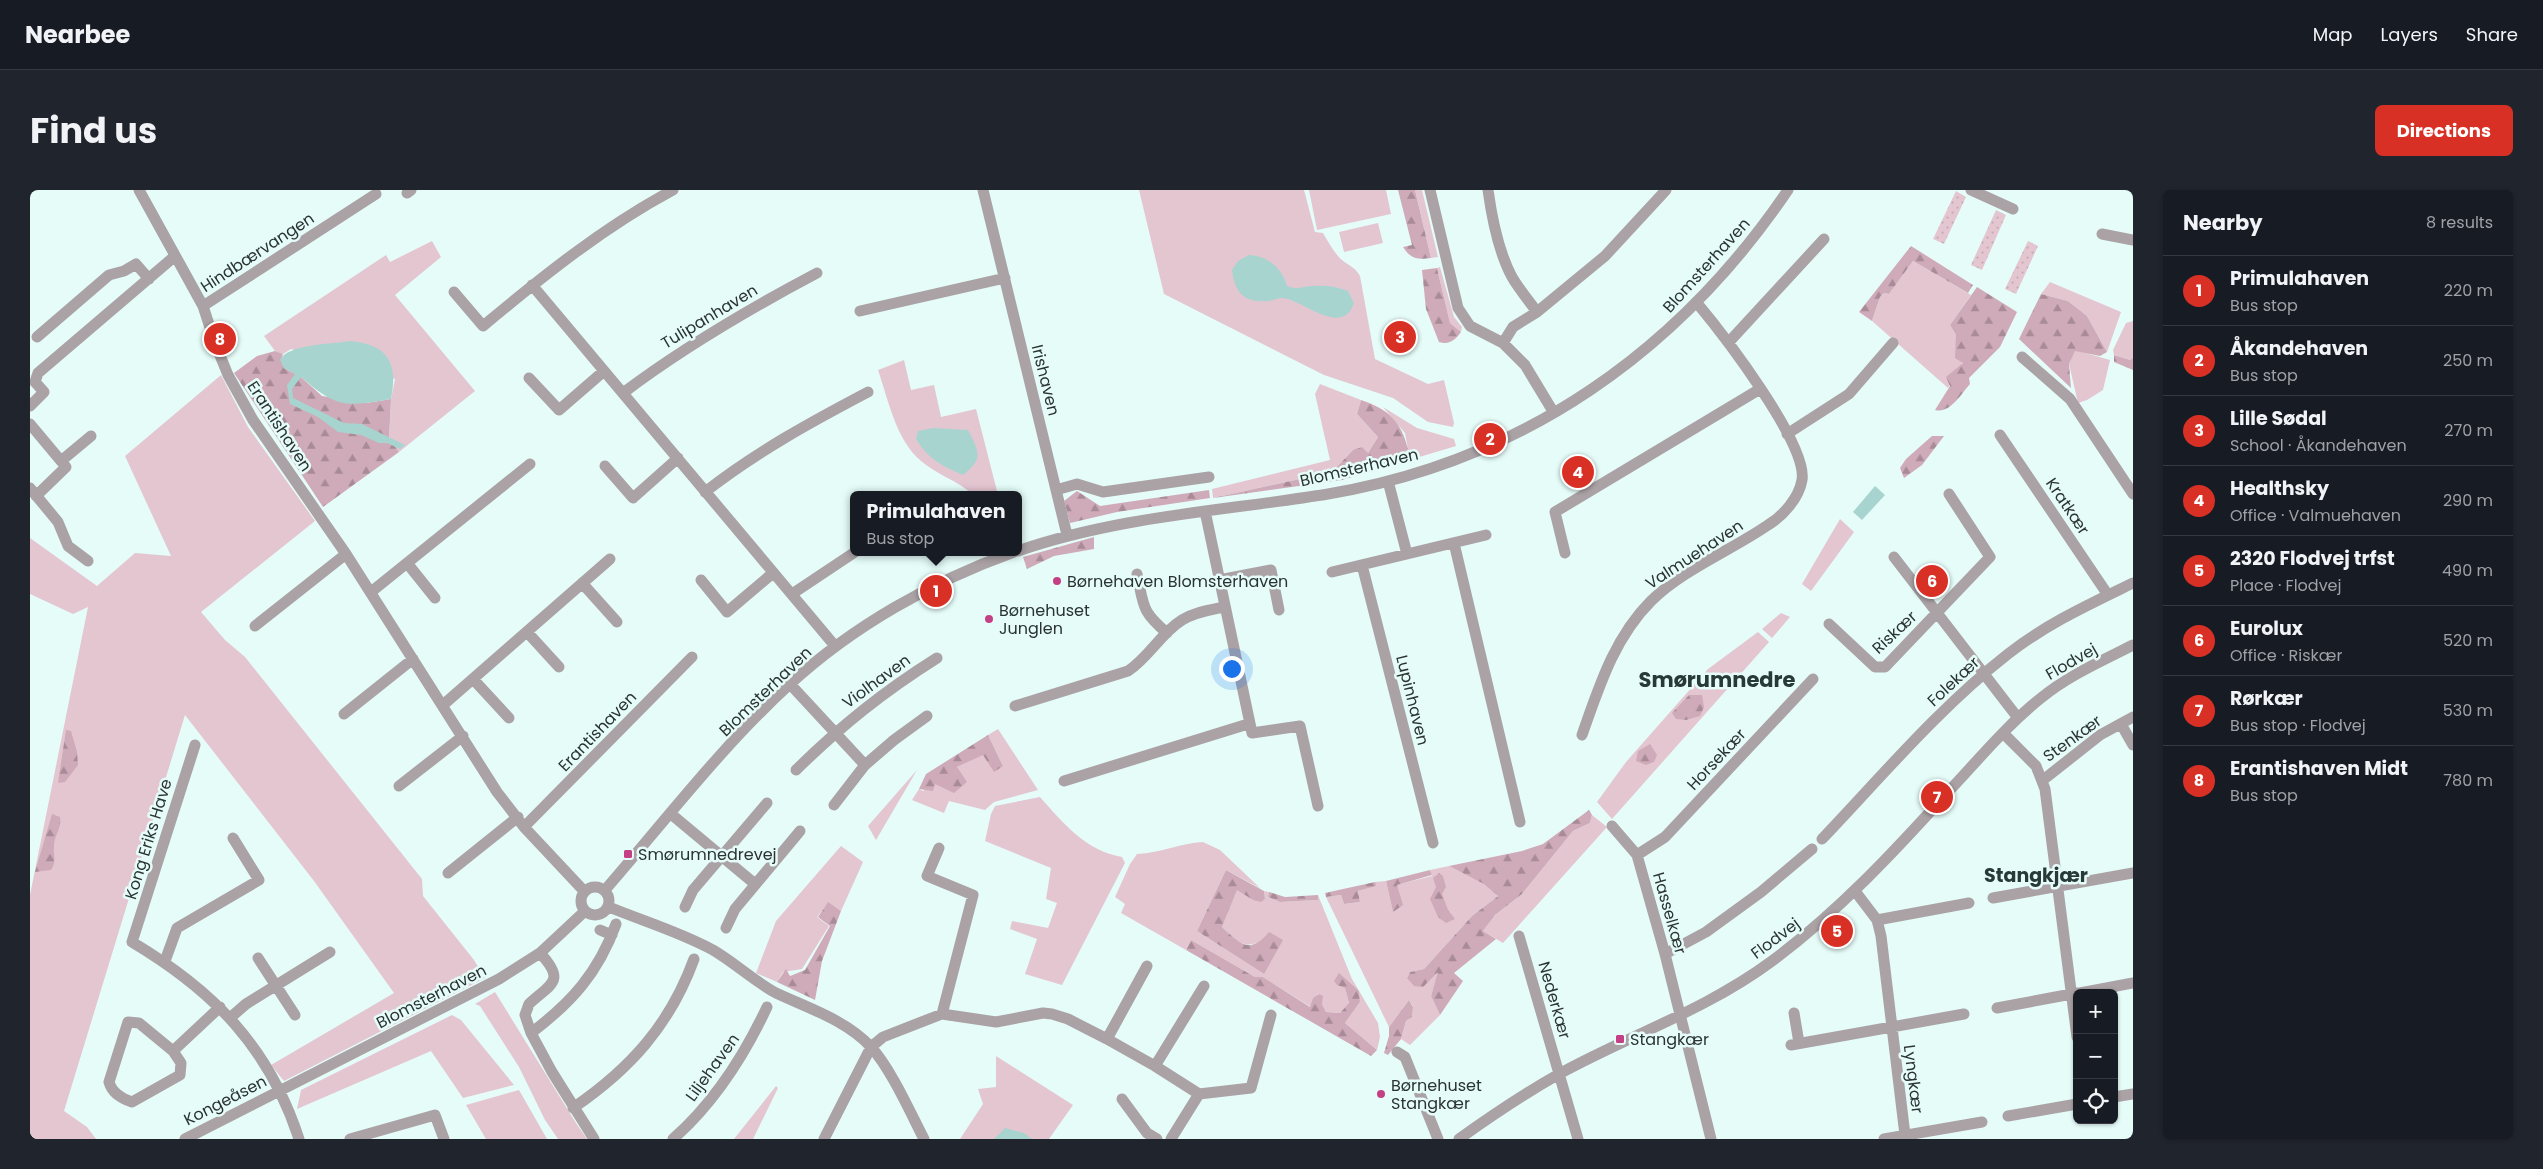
<!DOCTYPE html>
<meta charset="utf-8">
<style>
:root{--surface:#171b24;--page:#20242c;--text:#f1f3f6;--muted:#9ea1a6;--line:#363941;--accent:#d93025}
body{margin:0;font-family:Poppins,sans-serif;background:var(--page);color:var(--text)}
.controls{position:absolute;right:15px;bottom:15px;display:grid;overflow:hidden;border-radius:8px;box-shadow:0 1px 4px #0004}
.controls button{width:45px;height:45px;display:grid;place-items:center;padding:0;border:0;border-bottom:1px solid var(--line);background:var(--surface);color:var(--text);font:25px sans-serif}
.you{position:absolute;left:1201px;top:478px;width:18px;height:18px;margin:-12px;border:4px solid #fff;border-radius:50%;background:#1a73e8;box-shadow:0 0 0 8px #1a73e833}
.badge{display:grid;place-items:center;width:32px;height:32px;border-radius:50%;background:var(--accent);color:#fff;font-size:16px;font-weight:700}
.pin{position:absolute;translate:-50% -50%;border:2px solid #fff;box-shadow:0 1px 5px #0006}
.popup{position:absolute;left:820px;top:301px;width:172px;height:65px;box-sizing:border-box;display:grid;place-content:center;border-radius:8px;background:var(--surface);filter:drop-shadow(0 1px 4px #0005);font-size:16px;white-space:nowrap;color:var(--muted)}
.popup b{font-size:19px;color:var(--text)}
.popup::after{content:'';position:absolute;left:50%;top:100%;margin-left:-10px;border:10px solid transparent;border-top-color:var(--surface)}
.list{margin:0;padding:0;list-style:none}
h2{display:flex;justify-content:space-between;align-items:center;height:65px;margin:0;padding:0 20px;font-size:21px}
h2 small{font-size:16px;font-weight:400;color:var(--muted)}
.list li{display:grid;grid-template-columns:32px 1fr auto;gap:15px;align-items:center;box-sizing:border-box;height:70px;padding:0 20px;border-top:1px solid var(--line)}
.list b{display:block;font-size:19px;white-space:nowrap}
.list p{margin:0;font-size:16px;white-space:nowrap;color:var(--muted)}
.list em{font-size:16px;font-style:normal;color:var(--muted)}
.icon{flex:none;width:28px;height:28px;fill:none;stroke:currentColor;stroke-width:2;stroke-linecap:round;stroke-linejoin:round}
.map{position:relative;flex:none;width:2103px;height:949px;overflow:hidden;border-radius:8px}
header{display:flex;align-items:center;gap:30px;box-sizing:border-box;height:70px;padding:0 25px;background:var(--surface);border-bottom:1px solid var(--line)}
header strong{font-size:24px}
nav{display:flex;gap:28px;margin-inline-start:auto;font-size:18px}
.intro{display:flex;align-items:center;justify-content:space-between;box-sizing:border-box;height:120px;padding:0 30px}
h1{margin:0;font-size:35px}
.button{padding:12px 22px;border-radius:8px;background:var(--accent);color:#fff;font-size:18px;font-weight:700}
main{display:flex;gap:30px;padding:0 30px}
aside{flex:1;background:var(--surface);border-radius:8px;box-shadow:0 1px 4px #0004}
.map>svg:first-child{display:block}
</style>
<header>
<strong>Nearbee</strong>
<nav><a>Map</a><a>Layers</a><a>Share</a></nav>
</header>
<div class="intro"><h1>Find us</h1><a class="button">Directions</a></div>
<main>
<div class="map">
<svg width="2103" height="949" viewBox="0 0 2103 949">
<defs>
<pattern id="forest-firs" width="22" height="20" patternUnits="userSpaceOnUse" patternTransform="scale(1.25)"><rect width="22" height="20" fill="#cfaab9"/><path d="M5 1l3.5 6h-7zM16 11l3.5 6h-7z" fill="#a88b97"/></pattern>
<pattern id="garden-dots" width="8" height="8" patternUnits="userSpaceOnUse" patternTransform="scale(1.25)"><rect width="8" height="8" fill="#e4c6d1"/><path d="M2 2h.1M6 6h.1" fill="none" stroke="#c4abb4" stroke-width="1.8" stroke-linecap="round"/></pattern>
</defs>
<rect width="100%" height="100%" fill="#e5fcf9"/>
<!-- green -->
<path fill="#e4c6d1" d="M1109,0H1274L1285,42L1293,43C1299,53 1304,63 1312,70C1319,76 1325,77 1330,86L1345,169L1398,194L1414,190L1424,233L1423,237L1398,232L1363,208L1294,185L1134,104Z
M1279,0H1356L1361,24L1287,40Z
M1385,0H1392L1408,67L1401,68Z
M1348,33L1353,53L1314,62L1309,42Z
M402,51L411,67L365,105L445,201L369,262L359,248L361,209L365,189L261,159L253,164L245,161L234,146L356,65L360,72Z
M1883,71L1941,105L1920,135L1926,145L1933,172L1918,198L1842,131L1850,107L1854,103L1859,104Z
M1410,77L1424,127L1432,137L1431,142L1420,133L1407,78Z
M2020,92L2091,122L2077,162L2057,126L2038,111L2011,104Z
M2103,131V168L2100,170L2084,165L2083,160L2096,133Z
M2045,160L2080,170L2073,200L2057,210L2048,213L2039,174Z
M874,170L881,200L904,195L911,227L946,219L968,305H943C927,290 907,285 891,271C866,250 858,209 848,180Z
M191,185L218,237L285,331L171,422L195,450L215,467L392,689L393,706L444,770L455,788L254,891L241,875L364,803L284,691L155,525L34,921L57,937L66,949H0V705L58,417L43,424L0,404V348L67,396L105,363L141,366L95,266Z
M1290,194L1331,210L1327,224L1348,247L1338,263L1323,260L1302,282L1183,308L1182,299L1300,270L1285,204Z
M1353,217L1387,238L1424,249L1426,256L1366,274L1378,259L1375,243Z
M1810,329L1824,342L1781,401L1772,394Z
M1751,423L1760,427L1742,448L1732,439Z
M1728,442L1739,452L1582,629L1567,612L1596,572L1678,479Z
M968,539L1008,600L964,612L955,620L919,611L914,623L882,610L889,599L893,601L927,577L953,564L973,576L958,545Z
M887,580L846,650L838,636Z
M1010,607C1033,633 1056,661 1092,667L1095,673L1032,795L995,784L1007,749L980,739L982,731L1018,738L1027,713L1016,709L1021,678L955,651L961,624L965,616Z
M1562,625L1577,637L1473,753L1453,741L1465,725L1492,704L1543,641L1560,633Z
M1173,652L1190,660L1230,698L1196,680L1167,741L1234,784L1231,752C1210,759 1206,750 1192,737L1207,699L1223,710L1235,709L1234,701L1239,702L1238,707L1250,712L1287,710L1288,705L1322,789L1348,833L1350,847L1347,860L1315,833L1330,812L1329,801L1307,795L1315,797L1319,814L1310,823L1296,822L1292,814V806L1288,804L1281,817L1233,787H1225L1161,750L1156,760L1091,723L1095,714L1085,707L1100,674L1107,664C1132,663 1150,653 1173,652Z
M811,656L833,672L811,721L798,713L787,727L799,736L772,779L753,782L747,792L726,783L746,731Z
M1419,676L1455,694L1468,706L1442,726L1394,779L1380,782L1377,788L1409,781L1401,806L1410,825L1380,855L1371,849L1376,831L1382,827L1383,816L1379,810L1359,837L1296,707L1311,705L1314,714L1330,712L1328,701L1345,696V692L1356,691L1363,722L1366,695L1402,686L1400,680Z
M465,802L546,933L557,949H528L515,930L489,877L450,816L445,814Z
M422,825L431,830L484,895L433,908L401,861L267,919L271,900Z
M966,866L1043,915L1019,949H930L953,914L948,899L966,897Z
M746,896L748,898L723,949H704Z
M489,900L517,949H456L436,915Z"/>
<!-- forest -->
<path fill="url(#forest-firs)" d="M1368,0H1385L1401,68C1387,70 1381,69 1373,57L1382,55Z
M1881,56L1943,95L1938,103L1883,71L1859,104L1854,103L1850,107L1842,131L1829,122Z
M1407,78L1420,133L1431,142C1425,150 1420,155 1409,152L1396,119L1392,80Z
M1947,97L1987,122L1970,157L1939,188L1940,194C1931,204 1920,224 1905,220L1920,196L1916,187L1933,173L1925,168L1926,145L1920,135Z
M2011,104L2038,111L2057,126L2077,162L2070,166L2045,161L2039,174L2041,198L1989,149Z
M245,161L253,164L251,170L254,178L271,187L292,206L336,213L361,209L359,248L369,262L293,317L204,183L227,166Z
M2084,165L2100,170L2103,168V180L2084,172Z
M1331,210C1358,219 1371,231 1378,259L1366,274L1312,290L1183,308L1302,282L1323,260L1332,257L1338,263L1348,247L1327,224Z
M1902,246H1914L1892,275L1874,288L1870,278L1876,269Z
M1179,300L1180,308L1087,322L1040,333L1034,311L1047,301L1070,316Z
M1064,347V359L1024,366L997,379L993,367Z
M1659,505H1672L1674,517L1670,526L1656,530L1646,529L1642,523Z
M36,540L41,541L47,562L48,575L35,592L28,593Z
M958,545L973,576L964,582L953,565L927,577L937,592L924,603L905,594L903,601L889,599L896,584Z
M1620,554L1627,565L1624,572L1616,575L1606,571L1608,561Z
M1559,620L1562,625L1560,633L1543,641L1492,704L1465,725L1453,741L1466,749L1424,783L1433,791L1410,825L1401,806L1408,782L1393,797L1384,796L1377,788L1380,782L1394,779L1442,726L1468,706L1454,694L1419,676L1492,661L1513,654Z
M22,624L30,627C32,639 24,645 24,656C23,666 27,671 21,680L5,682Z
M1196,680L1234,701L1235,709L1231,712L1223,710L1207,700L1192,737C1210,754 1220,765 1239,742L1253,750L1234,784L1167,741Z
M1400,680L1402,685L1367,695L1373,715L1363,722L1356,691Z
M1409,683L1413,686L1416,697L1412,704L1418,720L1425,729L1416,733L1408,727L1400,709L1406,697L1403,688Z
M1345,692L1346,696L1328,701L1330,712L1314,714L1311,705L1296,707L1295,703Z
M1239,702L1255,707L1288,705V710L1250,712L1238,707Z
M798,712L811,721L792,771L785,810L747,792L756,779L760,786L775,780L800,736L788,727Z
M1161,750L1225,787H1233L1280,817L1283,808L1289,804L1293,806L1292,814L1296,822L1310,823L1319,813L1315,798L1307,795L1304,791L1309,783L1329,801L1330,812L1315,833L1347,860L1341,866L1156,760Z
M1379,810L1383,817L1382,827L1376,831L1371,849L1358,865L1354,863L1359,846V837Z"/>
<!-- garden -->
<path fill="url(#garden-dots)" d="M1926,1L1936,7L1914,54L1903,49Z
M1966,20L1976,25L1952,80L1941,75Z
M1998,51L2008,56L1986,104L1975,99Z"/>
<!-- water -->
<path fill="#a8d4cf" d="M1219,65C1238,66 1252,78 1257,96C1266,100 1272,97 1281,96C1295,95 1306,96 1318,101L1324,113C1312,148 1273,110 1253,108C1248,108 1242,111 1237,111C1213,113 1205,102 1202,80L1208,71Z
M320,151C359,155 368,173 361,209C314,217 307,218 271,187L262,199L263,208L314,233L332,234L375,255L370,259L357,253H349L331,245L308,242L288,227L260,214L257,195L265,184L254,178L250,170C257,154 304,154 320,151Z
M903,238L938,240C950,263 953,269 933,285C912,276 898,269 886,249L888,241Z
M1845,296L1855,305L1832,330L1823,322Z
M975,938L994,943L1002,949H964Z"/>
<g fill="none" stroke-linecap="round" stroke-linejoin="round">
<!-- minor -->
<path stroke="#aaa2a5" stroke-width="11" d="M109,0L173,116L185,153L198,185L223,230L316,364L467,602L494,637L554,701
M953,0L1037,345
M1400,0L1428,118L1440,136L1473,153L1495,175L1524,223
M1458,0C1462,29 1468,61 1482,87C1489,99 1499,111 1507,122
M1941,0L1983,19
M377,3L381,0
M2072,44L2103,50
M502,95L805,456
M424,102L453,136C513,86 574,37 643,0
M173,116L346,4
M830,121L975,88
M7,147L79,85L94,81L106,74L119,89
M1699,152L1794,49
M1473,153L1483,137L1507,122L1575,66L1636,0
M1992,167L2040,209L2103,304
M499,188L529,220L574,181
M593,203C654,157 719,119 787,83
M0,216L14,202L5,192L8,183L145,66
M0,234L36,277L6,306
M1757,244L1819,204L1863,153
M1970,245L2078,405
M31,271L61,246
M575,276L603,308L648,268
M1358,291L1377,364
M0,298L28,332L38,356L58,371
M1026,300L1047,294L1073,302L1179,287
M675,302C726,262 781,232 838,202
M1175,321L1222,543L1270,536L1288,616
M1424,353L1490,632
M988,361C1089,326 1194,321 1298,304C1493,271 1648,162 1758,0
M1535,363L1525,322L1730,199
M1864,367L1988,528
M377,373L405,408
M1332,375L1403,653
M1302,382L1456,345
M1107,384C1114,416 1111,421 1137,443
M671,390L697,422L743,383
M1189,390L1241,380L1249,420
M552,393L587,432
M341,402L500,274
M762,404L825,362
M1799,434L1845,477H1855L1960,367L1919,304
M225,436L316,364
M497,442L529,477
M443,489L479,528
M760,494L835,575
M413,515L580,369
M985,516L1098,481C1119,467 1131,443 1152,430C1165,422 1180,420 1194,417
M314,524L383,469
M2091,534L2103,555
M1973,543L2006,576L2015,599L2047,847
M1552,545C1569,497 1584,448 1621,411C1654,379 1700,361 1738,335C1753,326 1769,308 1772,290C1778,254 1692,143 1667,113
M165,555L102,752C184,801 239,857 269,949
M766,580C812,535 853,502 907,468
M2013,590L2070,545L2103,527
M1034,591L1218,534
M369,596L433,546
M804,615L835,575L864,550L897,526
M641,624L725,694
M1582,636L1607,665L1635,764L1681,949
M494,637L662,467
M1792,649C1852,586 1909,518 1978,464C2016,434 2060,414 2103,393
M909,658L897,686L943,705L912,824
M1607,665L1635,647L1783,489
M418,683L488,627
M551 711a14 14 0 1 1 28 0a14 14 0 1 1-28 0Z
M575,700C635,631 692,556 760,494C823,436 903,391 984,362
M1825,701L1847,730L1851,746L1875,945
M1963,708L2103,683
M579,717C613,731 650,742 683,760C705,773 724,791 746,803C778,818 816,830 841,857C861,879 880,922 894,949
M655,717L663,700L737,613
M1847,730L1939,713
M696,738L705,719L770,641
M570,740L582,745
M1489,746L1548,949
M510,763C537,792 520,794 499,814L495,825L501,843L522,882L564,949
M1635,764L1676,742L1731,702L1782,659
M228,768L265,825
M135,771L147,738L229,690L203,648
M2050,803L2103,793
M1967,818L2047,803
M1764,823L1769,853
M200,828L216,814L300,762
M98,832L109,833L143,861L151,873L150,885L102,912C93,909 82,903 79,892Z
M501,843C542,812 568,783 586,734
M1077,849L1117,776
M1761,855L1934,824
M143,861L190,817
M1367,862L1375,867L1408,949
M1125,876L1174,796
M1169,904L1221,898L1241,825
M2084,907L2103,904
M1092,909L1117,943L1127,949
M543,918C600,879 640,835 664,769
M1978,926L2047,914
M155,949L469,789L510,763L555,721
M320,949L405,925L414,949
M643,949C685,912 714,866 737,817
M794,949L841,857L853,847L912,824L966,832L1013,823L1022,824L1038,829L1077,849L1125,876L1169,904L1141,949
M1429,949C1461,926 1494,904 1529,884C1600,845 1676,820 1742,771C1808,722 1864,662 1919,601C1949,569 1977,535 2011,508C2039,485 2072,471 2103,455
M1854,949L1952,932"/>
</g>
<!-- markers -->
<g fill="#c43f83" stroke="#e5fcf9" stroke-width="2">
<circle cx="1027" cy="391" r="5"/>
<circle cx="959" cy="429" r="5"/>
<rect x="593" y="659" width="10" height="10" rx="2.5"/>
<rect x="1585" y="844" width="10" height="10" rx="2.5"/>
<circle cx="1351" cy="904" r="5"/>
</g>
<g text-anchor="middle" stroke-width="5" stroke-linejoin="round" paint-order="stroke">
<!-- street labels -->
<g font-size="16" fill="#2a3332" stroke="#e5fcf9">
<text transform="translate(227 62) rotate(-33)" y="6">Hindbærvangen</text>
<text transform="translate(1676 75) rotate(-48)" y="6">Blomsterhaven</text>
<text transform="translate(679 126) rotate(-31)" y="6">Tulipanhaven</text>
<text transform="translate(1016 190) rotate(76)" y="6">Irishaven</text>
<text transform="translate(250 236) rotate(57)" y="6">Erantishaven</text>
<text transform="translate(1329 277) rotate(-13)" y="6">Blomsterhaven</text>
<text transform="translate(2038 316) rotate(56)" y="6">Kratkær</text>
<text transform="translate(1664 364) rotate(-33)" y="6">Valmuehaven</text>
<text transform="translate(1864 442) rotate(-43)" y="6">Riskær</text>
<text transform="translate(2041 471) rotate(-30)" y="6">Flodvej</text>
<text transform="translate(846 491) rotate(-36)" y="6">Violhaven</text>
<text transform="translate(1923 491) rotate(-43)" y="6">Folekær</text>
<text transform="translate(735 501) rotate(-44)" y="6">Blomsterhaven</text>
<text transform="translate(1383 510) rotate(76)" y="6">Lupinhaven</text>
<text transform="translate(567 541) rotate(-46)" y="6">Erantishaven</text>
<text transform="translate(2042 548) rotate(-36)" y="6">Stenkær</text>
<text transform="translate(1686 569) rotate(-47)" y="6">Horsekær</text>
<text transform="translate(118 649) rotate(-73)" y="6">Kong Eriks Have</text>
<text transform="translate(1640 723) rotate(74)" y="6">Hasselkær</text>
<text transform="translate(1745 748) rotate(-37)" y="6">Flodvej</text>
<text transform="translate(401 806) rotate(-27)" y="6">Blomsterhaven</text>
<text transform="translate(1525 810) rotate(74)" y="6">Nederkær</text>
<text transform="translate(682 877) rotate(-54)" y="6">Liljehaven</text>
<text transform="translate(1884 889) rotate(83)" y="6">Lyngkær</text>
<text transform="translate(195 910) rotate(-27)" y="6">Kongeåsen</text>
</g>
<!-- poi labels -->
<g font-size="16" fill="#2a3332" stroke="#e5fcf9" text-anchor="start">
<text x="1037" y="397">Børnehaven Blomsterhaven</text>
<text x="969" y="426">Børnehuset<tspan x="969" dy="18">Junglen</tspan></text>
<text x="608" y="670">Smørumnedrevej</text>
<text x="1600" y="855">Stangkær</text>
<text x="1361" y="901">Børnehuset<tspan x="1361" dy="18">Stangkær</tspan></text>
</g>
<!-- quarter labels -->
<g font-size="19" font-weight="bold" fill="#283a38" stroke="#e5fcf9">
<text x="2006" y="692">Stangkjær</text>
</g>
<!-- district labels -->
<g font-size="21" font-weight="bold" fill="#283a38" stroke="#e5fcf9">
<text x="1687" y="497">Smørumnedre</text>
</g>
</g>
</svg>
<div class="controls">
<button>+</button>
<button>−</button>
<button><svg class="icon" aria-label="locate" viewBox="0 0 24 24"><circle cx="12" cy="12" r="6"/><path d="M12 2v4M12 18v4M2 12h4M18 12h4"/></svg></button>
</div>
<div class="you"></div>
<div class="pin badge" style="left:906px;top:401px">1</div>
<div class="popup"><b>Primulahaven</b>Bus stop</div>
<div class="pin badge" style="left:1460px;top:249px">2</div>
<div class="pin badge" style="left:1370px;top:147px">3</div>
<div class="pin badge" style="left:1548px;top:282px">4</div>
<div class="pin badge" style="left:1807px;top:741px">5</div>
<div class="pin badge" style="left:1902px;top:391px">6</div>
<div class="pin badge" style="left:1907px;top:607px">7</div>
<div class="pin badge" style="left:190px;top:149px">8</div>
</div>
<aside>
<h2>Nearby<small>8 results</small></h2>
<ul class="list">
<li><span class="badge">1</span><div><b>Primulahaven</b><p>Bus stop</p></div><em>220 m</em></li>
<li><span class="badge">2</span><div><b>Åkandehaven</b><p>Bus stop</p></div><em>250 m</em></li>
<li><span class="badge">3</span><div><b>Lille Sødal</b><p>School · Åkandehaven</p></div><em>270 m</em></li>
<li><span class="badge">4</span><div><b>Healthsky</b><p>Office · Valmuehaven</p></div><em>290 m</em></li>
<li><span class="badge">5</span><div><b>2320 Flodvej trfst</b><p>Place · Flodvej</p></div><em>490 m</em></li>
<li><span class="badge">6</span><div><b>Eurolux</b><p>Office · Riskær</p></div><em>520 m</em></li>
<li><span class="badge">7</span><div><b>Rørkær</b><p>Bus stop · Flodvej</p></div><em>530 m</em></li>
<li><span class="badge">8</span><div><b>Erantishaven Midt</b><p>Bus stop</p></div><em>780 m</em></li>
</ul>
</aside>
</main>
